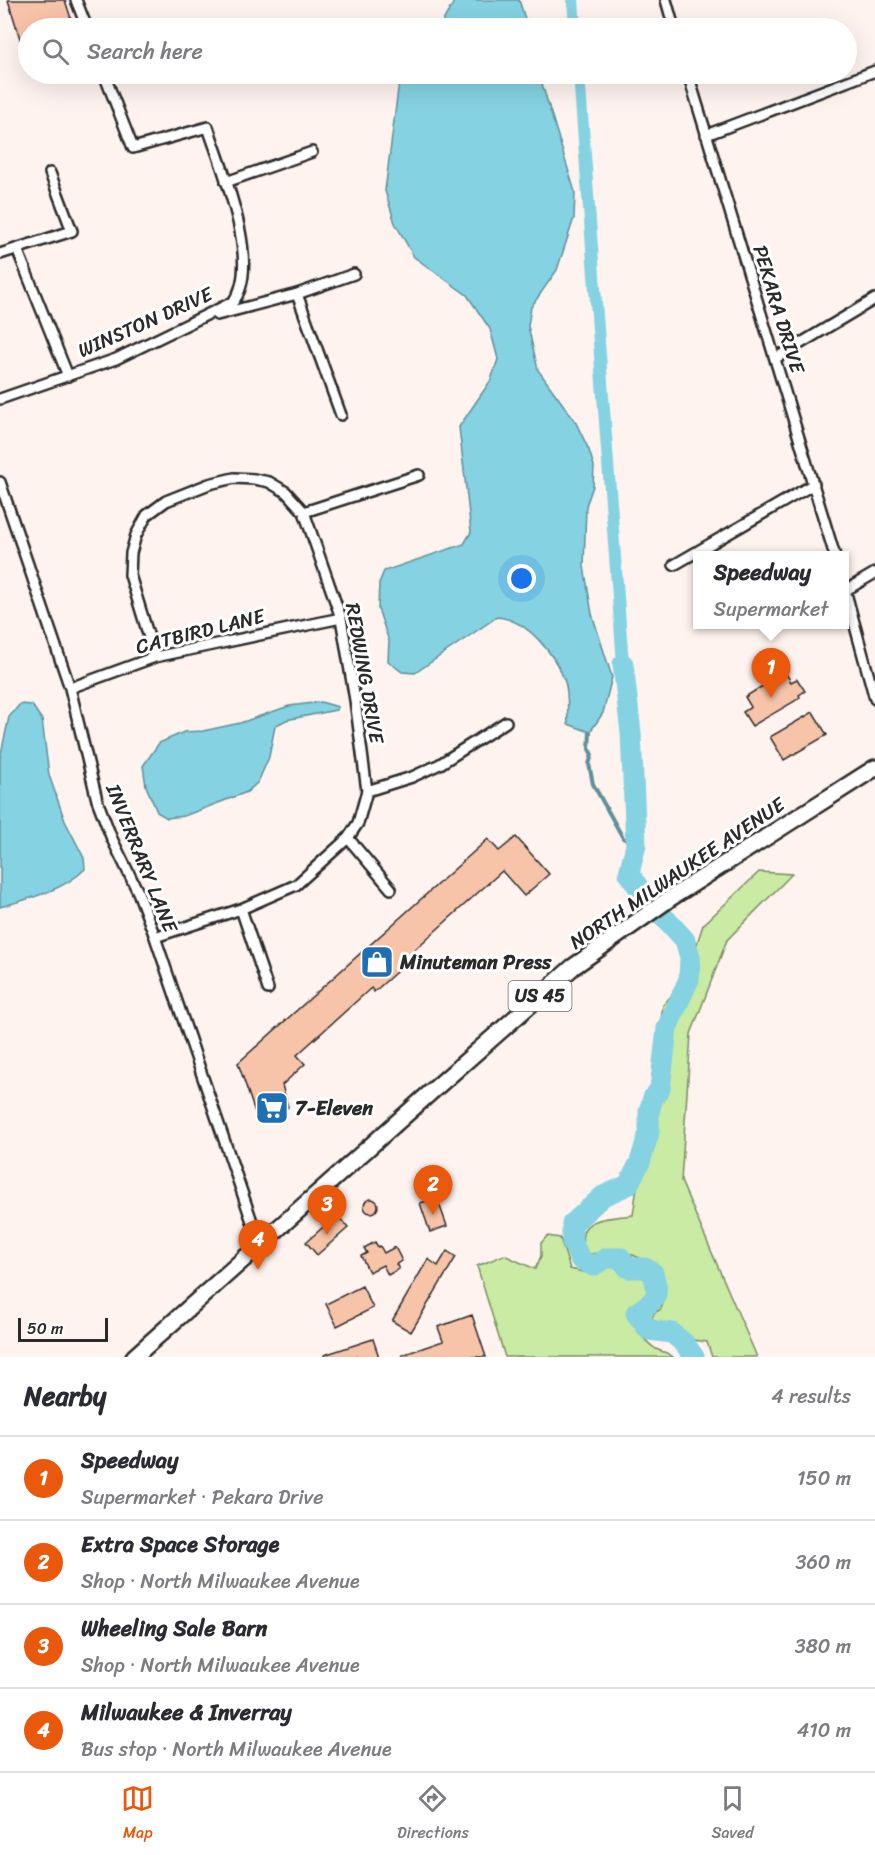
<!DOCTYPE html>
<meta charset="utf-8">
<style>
:root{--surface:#fff;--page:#f2f2f3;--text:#2b2b33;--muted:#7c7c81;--line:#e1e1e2;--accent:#ea580c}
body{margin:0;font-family:Sriracha,sans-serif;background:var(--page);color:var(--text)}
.scale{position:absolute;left:18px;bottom:15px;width:90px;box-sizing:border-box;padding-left:6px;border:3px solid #2b2b2b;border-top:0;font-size:16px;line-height:21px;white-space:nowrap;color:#2b2b2b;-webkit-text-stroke:4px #fff;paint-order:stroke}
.you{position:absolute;left:522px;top:579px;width:21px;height:21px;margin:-15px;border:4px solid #fff;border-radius:50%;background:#1a73e8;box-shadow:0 0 0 9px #1a73e833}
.badge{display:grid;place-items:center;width:39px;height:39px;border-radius:50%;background:var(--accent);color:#fff;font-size:20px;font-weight:700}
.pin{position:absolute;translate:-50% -50px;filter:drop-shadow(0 2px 3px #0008)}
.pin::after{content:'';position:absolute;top:32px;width:21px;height:18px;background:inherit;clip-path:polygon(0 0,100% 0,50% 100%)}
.popup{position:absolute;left:693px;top:551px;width:156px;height:78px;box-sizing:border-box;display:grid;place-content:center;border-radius:0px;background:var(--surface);filter:drop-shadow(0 2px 4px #0005);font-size:20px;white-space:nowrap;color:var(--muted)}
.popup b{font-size:22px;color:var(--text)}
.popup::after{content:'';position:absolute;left:50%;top:100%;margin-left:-12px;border:12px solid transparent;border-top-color:var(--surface)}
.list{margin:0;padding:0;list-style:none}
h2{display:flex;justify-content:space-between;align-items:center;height:78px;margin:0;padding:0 24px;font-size:26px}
h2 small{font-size:20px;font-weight:400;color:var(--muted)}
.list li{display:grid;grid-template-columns:39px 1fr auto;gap:18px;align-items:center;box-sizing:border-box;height:84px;padding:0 24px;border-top:2px solid var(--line)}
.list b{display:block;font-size:22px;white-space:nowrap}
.list p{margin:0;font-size:20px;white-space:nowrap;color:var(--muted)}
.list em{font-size:20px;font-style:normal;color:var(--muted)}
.icon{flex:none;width:33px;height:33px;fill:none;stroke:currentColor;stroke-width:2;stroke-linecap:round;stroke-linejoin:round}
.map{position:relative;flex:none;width:875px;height:1357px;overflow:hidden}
.search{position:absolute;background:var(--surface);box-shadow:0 6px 24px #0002;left:18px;right:18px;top:18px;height:66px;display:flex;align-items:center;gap:15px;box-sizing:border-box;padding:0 21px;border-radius:33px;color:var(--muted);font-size:22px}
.sheet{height:414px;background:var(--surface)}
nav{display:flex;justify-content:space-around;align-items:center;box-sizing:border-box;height:84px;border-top:2px solid var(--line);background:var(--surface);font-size:16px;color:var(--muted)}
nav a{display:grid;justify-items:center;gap:3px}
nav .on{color:var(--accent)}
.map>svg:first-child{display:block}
</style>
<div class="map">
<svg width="875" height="1357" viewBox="0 0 875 1357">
<rect width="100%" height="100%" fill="#fef3ee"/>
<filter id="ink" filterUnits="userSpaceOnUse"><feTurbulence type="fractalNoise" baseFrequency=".0167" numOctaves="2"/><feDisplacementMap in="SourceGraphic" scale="12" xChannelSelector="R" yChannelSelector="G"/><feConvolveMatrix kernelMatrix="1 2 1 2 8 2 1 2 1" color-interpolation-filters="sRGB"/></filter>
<g filter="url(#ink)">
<!-- green -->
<path fill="#c9eba3" stroke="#7a8b67" stroke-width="1.5" d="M759,872L792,874L727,940L691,1034L681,1181L757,1357H712L707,1342L693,1340L673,1326L655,1321L652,1318L654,1313L661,1309C664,1300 667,1290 663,1281C657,1266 636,1254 621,1252C610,1250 598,1254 587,1254C569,1217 608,1218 633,1215L663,1005L685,980L703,925Z
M547,1236L560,1238L570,1269L592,1274L609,1266L615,1267L646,1279L650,1286L647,1299L631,1309C629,1323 644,1341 656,1349C662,1352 668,1352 673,1357H505L477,1266L504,1255L535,1269L541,1256V1243Z"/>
<!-- water -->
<path fill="#84d2e2" stroke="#608f99" stroke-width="1.5" d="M455,0H519L528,28H439Z
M400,74H539L575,192L574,218L557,270L531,307L528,326L538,370L575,421L589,450L594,466L593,486L586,506L584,566L592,614L612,677L603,713L590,732L568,724C567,711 569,694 565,682C555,654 528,620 497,617L415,673L402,672L388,661L389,641L378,609L379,583L384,571L464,544L471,532L459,427L491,380L498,359L490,329L467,295L414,257L395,223L385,191Z
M321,702L338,707L336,710L286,720L275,726L269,757L258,782L247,792L184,816L167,818L157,812L146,786L143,766L159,743L184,732L203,731L240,723L289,706Z
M20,704L32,705L42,720L49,775L65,821L84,858L85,869C64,890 29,899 0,907V758L9,717Z"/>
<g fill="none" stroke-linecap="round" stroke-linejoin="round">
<!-- stream -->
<path stroke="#608f99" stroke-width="4" d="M590,732L589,749L592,755L589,764L593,784L623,838L636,845"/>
<!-- canal -->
<path stroke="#84d2e2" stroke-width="12" d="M573,0L575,28
M579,74L623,664"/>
<!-- river -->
<path stroke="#84d2e2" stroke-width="21" d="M623,664L631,733L636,845L629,873L642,893L685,940L690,957L689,979L667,1028L660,1089L653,1098L649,1111V1132L640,1162L628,1185L603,1196L572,1224V1242L580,1259L593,1266L607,1258H621L628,1268H645L653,1273C660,1298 657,1299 636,1313L649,1330L672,1333L685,1344L694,1357"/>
</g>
<!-- building -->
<path fill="#f8c4a9" stroke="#2b2b2b" stroke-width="1.5" d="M8,0H65L74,28H28V58H26Z
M785,672L791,682L797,679L805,691L799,695L800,697L795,701L752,726L743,712L751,707L745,697Z
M813,712L827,735L784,760L770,737Z
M516,837L549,874L524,896L502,871L412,952L415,955L374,992L371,988L297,1055L305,1064L282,1085L288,1107L284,1110L257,1118L238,1063L488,839L499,851Z
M437,1198L447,1226L430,1232L420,1203Z
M364 1206a7 7 0 1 1 14 0a7 7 0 1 1-14 0Z
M337,1215L348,1228L317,1255L306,1242Z
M375,1242L378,1247L380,1246L384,1253L395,1247L402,1261L396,1264L399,1269L388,1275L383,1265L369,1272L361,1256L367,1253L364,1248Z
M447,1251L456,1257L411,1332L392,1321L428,1259L438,1266Z
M362,1286L373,1308L337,1326L326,1304Z
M472,1315L486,1357H402V1355L443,1341L438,1327Z
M373,1339L379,1357H324V1355Z"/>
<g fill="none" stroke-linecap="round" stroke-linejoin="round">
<defs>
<path id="street" d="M76,0L87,28
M666,0L674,28
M688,74L835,556
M706,135L875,71
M226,182L312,152
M17,249L68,376
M0,254L72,231L50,173
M297,294L341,415
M217,315L297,294L354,274
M776,358L875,299
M0,399L116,359L233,302C263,265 221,167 208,127L133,148L104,74
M0,482L70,688L97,800L112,839L138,892L155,937L260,1245
M304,512L419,475
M674,565L814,484
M844,586L875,699
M846,590L875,573
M70,688L155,657L341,618
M367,791L412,777L440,764L506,722
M348,838L391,889
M241,909L268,989
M155,937L241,909L296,885L348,838L358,823L367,791L355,700L341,618L304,512L286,492L269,482L254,479L234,478L209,484L166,501L147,515L136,535L131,553L130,575L155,657"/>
<path id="primary" d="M134,1357L431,1092L573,967L672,897L875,768"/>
</defs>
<!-- street casing -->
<use href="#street" stroke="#2b2b2b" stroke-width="14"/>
<!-- primary casing -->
<use href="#primary" stroke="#2b2b2b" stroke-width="20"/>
<!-- street -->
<use href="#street" stroke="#fff" stroke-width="9"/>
<!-- primary -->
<use href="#primary" stroke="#fff" stroke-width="15"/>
</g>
</g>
<!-- icons -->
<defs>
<symbol id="shop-square" viewBox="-11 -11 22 22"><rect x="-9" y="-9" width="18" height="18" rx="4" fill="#1f6fb2" stroke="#fff"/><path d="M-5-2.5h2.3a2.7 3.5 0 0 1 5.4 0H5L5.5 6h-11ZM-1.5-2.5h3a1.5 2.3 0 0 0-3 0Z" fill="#fff"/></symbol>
<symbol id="supermarket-square" viewBox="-11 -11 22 22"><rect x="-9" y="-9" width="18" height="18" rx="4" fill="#1f6fb2" stroke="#fff"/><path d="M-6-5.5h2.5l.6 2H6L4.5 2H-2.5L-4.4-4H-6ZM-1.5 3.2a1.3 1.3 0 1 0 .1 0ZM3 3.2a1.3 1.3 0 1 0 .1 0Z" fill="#fff"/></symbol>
</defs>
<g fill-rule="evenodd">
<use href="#shop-square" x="358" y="943" width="38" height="38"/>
<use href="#supermarket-square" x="253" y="1089" width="38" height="38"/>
</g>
<g text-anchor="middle" stroke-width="6" stroke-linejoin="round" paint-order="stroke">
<!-- shield labels -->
<rect fill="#fff" stroke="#6b6b6b" stroke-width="1.5" x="508.5" y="981" width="63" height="30" rx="4.5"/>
<g font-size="18" font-weight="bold" fill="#2b2b2b">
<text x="540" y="1002">US 45</text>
</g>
<!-- street labels -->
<g font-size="20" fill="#2b2b2b" stroke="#fff">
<text transform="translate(779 309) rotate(73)" y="7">PEKARA DRIVE</text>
<text transform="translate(145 322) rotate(-24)" y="7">WINSTON DRIVE</text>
<text transform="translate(200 631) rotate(-14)" y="7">CATBIRD LANE</text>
<text transform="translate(365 673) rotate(80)" y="7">REDWING DRIVE</text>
<text transform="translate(142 858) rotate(68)" y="7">INVERRARY LANE</text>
<text transform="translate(677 873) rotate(-34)" y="7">NORTH MILWAUKEE AVENUE</text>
</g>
<!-- poi labels -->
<g font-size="20" font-weight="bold" fill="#2b2b2b" stroke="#fff" text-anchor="start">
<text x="400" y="969">Minuteman Press</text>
<text x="295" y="1115">7-Eleven</text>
</g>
</g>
</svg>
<div class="scale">50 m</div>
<div class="you"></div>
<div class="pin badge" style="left:771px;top:698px">1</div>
<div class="popup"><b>Speedway</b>Supermarket</div>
<div class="pin badge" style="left:433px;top:1215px">2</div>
<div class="pin badge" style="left:327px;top:1235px">3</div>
<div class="pin badge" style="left:258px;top:1270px">4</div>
<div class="search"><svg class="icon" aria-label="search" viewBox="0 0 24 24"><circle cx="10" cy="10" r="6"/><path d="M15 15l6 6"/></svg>Search here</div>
</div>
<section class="sheet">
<h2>Nearby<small>4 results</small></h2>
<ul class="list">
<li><span class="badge">1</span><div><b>Speedway</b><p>Supermarket · Pekara Drive</p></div><em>150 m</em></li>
<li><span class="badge">2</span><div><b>Extra Space Storage</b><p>Shop · North Milwaukee Avenue</p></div><em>360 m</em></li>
<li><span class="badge">3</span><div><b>Wheeling Sale Barn</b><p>Shop · North Milwaukee Avenue</p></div><em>380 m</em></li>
<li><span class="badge">4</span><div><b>Milwaukee &amp; Inverray</b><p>Bus stop · North Milwaukee Avenue</p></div><em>410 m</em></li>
</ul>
</section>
<nav>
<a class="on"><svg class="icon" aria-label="map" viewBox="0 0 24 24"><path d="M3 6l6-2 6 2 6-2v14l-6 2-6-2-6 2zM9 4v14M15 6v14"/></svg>Map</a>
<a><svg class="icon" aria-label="directions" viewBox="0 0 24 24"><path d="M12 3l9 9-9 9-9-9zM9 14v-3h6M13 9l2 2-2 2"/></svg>Directions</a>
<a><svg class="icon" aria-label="saved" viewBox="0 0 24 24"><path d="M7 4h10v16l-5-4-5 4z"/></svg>Saved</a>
</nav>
